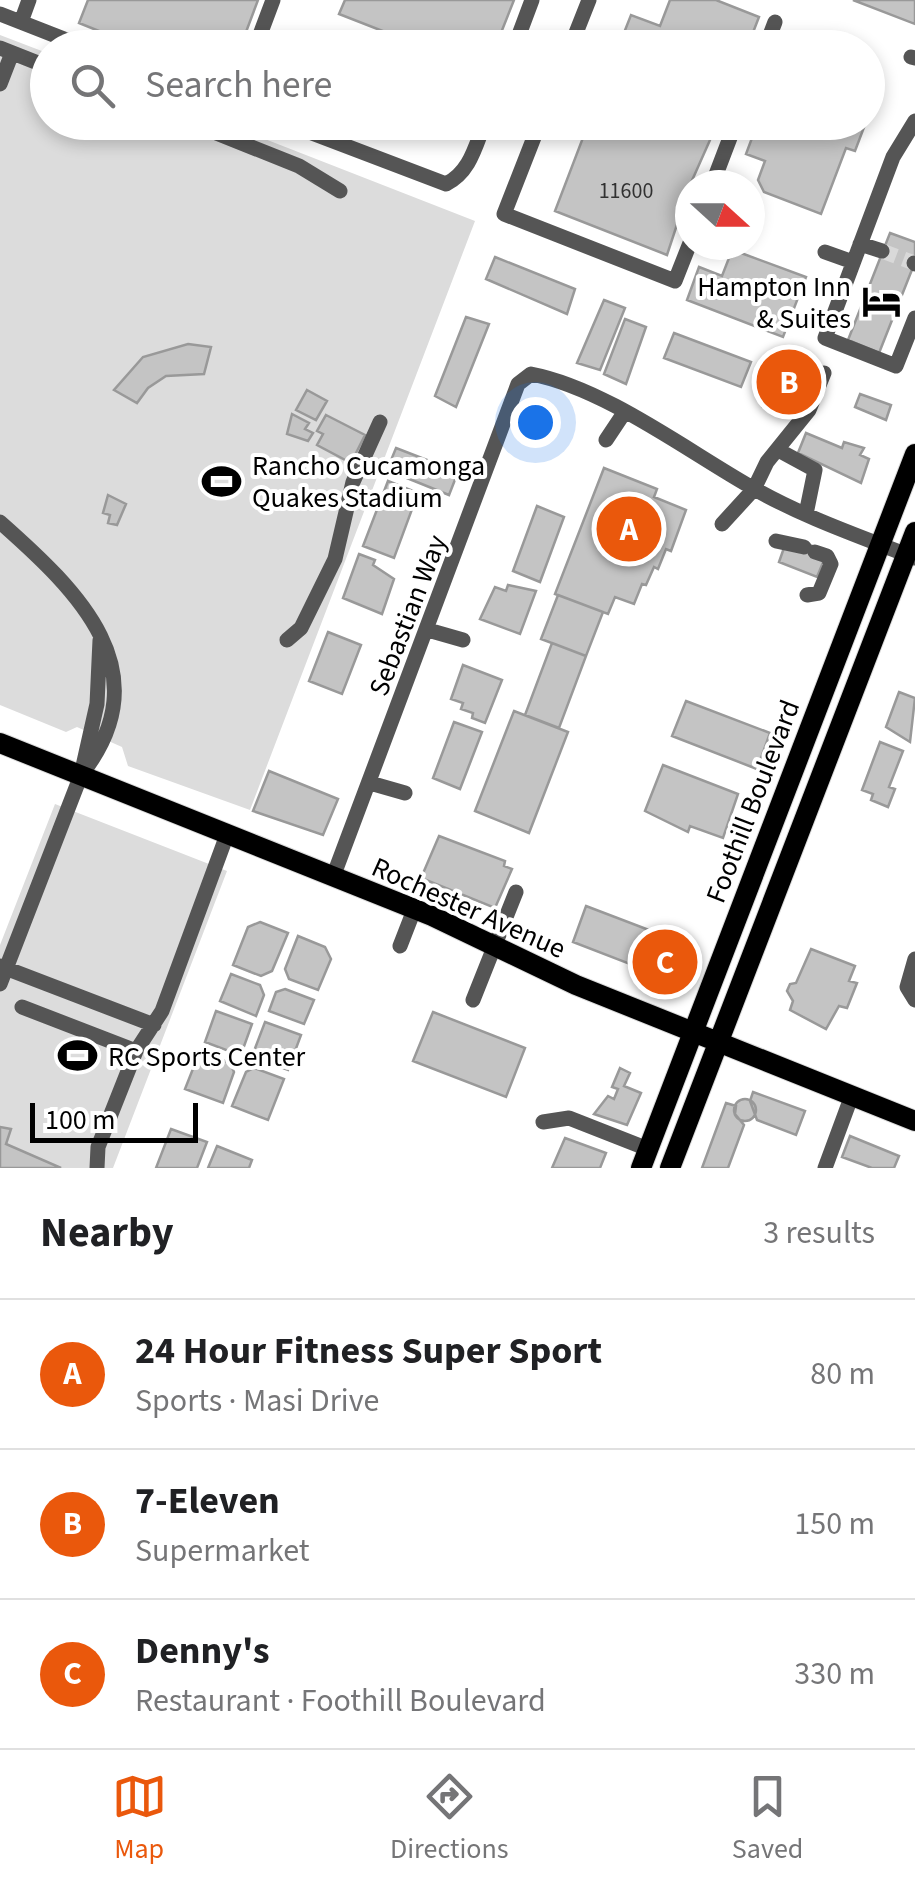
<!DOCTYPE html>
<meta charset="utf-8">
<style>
:root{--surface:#fff;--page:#f2f2f2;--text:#202124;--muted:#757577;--line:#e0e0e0;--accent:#ea580c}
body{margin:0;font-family:"Source Sans 3",sans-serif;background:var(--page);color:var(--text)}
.compass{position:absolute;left:675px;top:170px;width:90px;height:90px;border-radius:50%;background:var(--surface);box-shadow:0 5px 15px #0003;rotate:111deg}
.scale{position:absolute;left:30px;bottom:25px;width:168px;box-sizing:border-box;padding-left:10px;border:5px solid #000;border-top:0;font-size:28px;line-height:35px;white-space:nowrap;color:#000;-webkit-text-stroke:8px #fff;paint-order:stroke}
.you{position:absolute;left:535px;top:422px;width:35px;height:35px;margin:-25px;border:8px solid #fff;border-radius:50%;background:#1a73e8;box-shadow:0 0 0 15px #1a73e833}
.badge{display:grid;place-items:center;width:65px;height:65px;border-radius:50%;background:var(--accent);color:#fff;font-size:32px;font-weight:700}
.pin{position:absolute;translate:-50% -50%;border:5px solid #fff;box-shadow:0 2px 10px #0006}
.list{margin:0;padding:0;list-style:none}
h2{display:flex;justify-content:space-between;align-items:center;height:130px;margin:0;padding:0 40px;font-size:42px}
h2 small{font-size:32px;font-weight:400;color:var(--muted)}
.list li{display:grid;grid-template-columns:65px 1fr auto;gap:30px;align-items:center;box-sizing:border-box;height:150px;padding:0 40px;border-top:2px solid var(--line)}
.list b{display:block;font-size:38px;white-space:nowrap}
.list p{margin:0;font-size:32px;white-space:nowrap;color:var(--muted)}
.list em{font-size:32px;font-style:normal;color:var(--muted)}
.icon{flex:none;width:55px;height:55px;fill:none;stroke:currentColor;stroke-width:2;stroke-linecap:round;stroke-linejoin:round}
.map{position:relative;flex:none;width:915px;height:1168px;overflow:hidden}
.search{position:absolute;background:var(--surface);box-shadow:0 5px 15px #0003;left:30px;right:30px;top:30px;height:110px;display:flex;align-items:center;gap:25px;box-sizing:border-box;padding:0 35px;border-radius:55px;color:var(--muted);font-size:38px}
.sheet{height:580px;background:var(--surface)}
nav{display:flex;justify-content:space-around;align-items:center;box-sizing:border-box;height:140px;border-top:2px solid var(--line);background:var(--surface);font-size:28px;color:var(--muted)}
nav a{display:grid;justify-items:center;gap:5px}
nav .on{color:var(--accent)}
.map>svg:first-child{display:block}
</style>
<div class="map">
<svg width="915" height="1168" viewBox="0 0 915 1168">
<rect width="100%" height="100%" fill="#fff"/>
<!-- green -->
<path fill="#dcdcdc" d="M0,35L47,53L48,122L224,123L475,221L250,810L128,766L122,747L77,727L66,732L0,705Z
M55,804L227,871L113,1168H0V945Z"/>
<!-- building -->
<path fill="#c4c4c4" stroke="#999" stroke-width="2.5" d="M88,0H258L240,48H141L79,23Z
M345,0H514L495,48H426L339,14Z
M670,0H716L759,17L747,48H618L631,15L660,26Z
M853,0H915V24Z
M868,76L882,82L868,119Z
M589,122H718L690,185L667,255L555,211Z
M758,122H866L855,151L846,148L821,214L764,192L758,180L765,161L746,154Z
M890,233L915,242V262L879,353L848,340Z
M741,253L806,277L783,337L687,300L699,267L722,276L729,258Z
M495,257L575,289L567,314L486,279Z
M604,300L625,308L600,370L577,363Z
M466,317L489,324L456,407L435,396Z
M625,319L646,327L626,384L604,374Z
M674,333L751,362L741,387L664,358Z
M188,344L211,347L204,374L166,376L148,388L137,403L114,390L143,357Z
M789,348L808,356L792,406L786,414L778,413L763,407Z
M307,390L327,401L316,420L296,410Z
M860,394L891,405L886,420L855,407Z
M292,414L309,423L305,429L313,433L308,441L287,434Z
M326,415L365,435L351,463L317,445L323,434L317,431Z
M806,433L842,448L844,442L864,448L860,455L869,459L861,483L798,453Z
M396,448L458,472L449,495L387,470Z
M604,468L657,489L654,497L686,510L671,551L666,549L658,569L654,567L646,585L642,584L634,604L615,597L608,614L555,594Z
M388,481L418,493L394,558L363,546Z
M108,495L126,504L117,525L108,523L110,515L103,513Z
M537,506L564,517L540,582L513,571Z
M805,543L817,548L824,560L817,577L779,562L785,545Z
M359,554L375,560L373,565L394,579L382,614L343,598Z
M508,585L536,591L520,634L480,619L495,587L506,591Z
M558,595L603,612L586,656L541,639Z
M328,632L361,645L342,694L309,681Z
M552,643L586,656L559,728L525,715Z
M463,665L502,680L485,723L472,718L473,713L461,709L463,703L451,699Z
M899,692L915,698L910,742L886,727Z
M686,701L770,733L757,769L672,736Z
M514,711L568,732L529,833L475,811Z
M454,722L482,732L460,789L433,778Z
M880,742L903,751L889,787L895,789L888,807L871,800L873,794L862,790Z
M663,765L738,794L723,838L690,826L688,832L645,811Z
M269,771L338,799L323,835L253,811Z
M439,836L505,861L504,866L512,869L495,908L421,878Z
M586,906L649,930L635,966L573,942Z
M260,922L288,933L272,971L261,976L233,965L248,927Z
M658,933L689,945L673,985L643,972Z
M298,936L325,947L331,959L318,990L289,979L285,969Z
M811,949L855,966L849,981L857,983L847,1008L839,1006L826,1029L790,1010L793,1001L787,991L790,984L796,983Z
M231,974L260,985L264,995L256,1016L220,1001Z
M285,989L314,1000L304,1024L269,1011L276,992Z
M216,1011L252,1024L243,1049L234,1053L205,1042Z
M433,1012L525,1048L506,1097L413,1061Z
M265,1022L301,1035L288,1070L258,1059L254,1051Z
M200,1051L230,1063L234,1072L223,1103L185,1089Z
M254,1068L284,1079L268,1120L232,1106L246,1072Z
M620,1068L630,1073L624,1086L641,1093L627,1125L594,1114L608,1096L614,1099L618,1089L612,1087Z
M753,1092L805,1111L796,1135L757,1120L750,1101Z
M734 1110a11 11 0 1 1 22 0a11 11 0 1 1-22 0Z
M726,1103L736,1106L735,1114L744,1125L728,1168H702Z
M0,1127L11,1129L6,1144L61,1168H0Z
M171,1129L207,1142L197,1168H156Z
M850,1136L899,1156L894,1168H872L842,1157Z
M565,1138L606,1153L600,1168H552Z
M217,1146L252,1160L249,1168H208Z"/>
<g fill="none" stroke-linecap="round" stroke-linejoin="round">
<!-- minor-tunnel -->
<path stroke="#d9d9d9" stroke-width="15" stroke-dasharray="15 8" stroke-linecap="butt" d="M882,251L914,263"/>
<defs>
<path id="major" d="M0,743L432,916L576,985L915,1121
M641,1168L915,454
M670,1168L915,532"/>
</defs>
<!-- major casing -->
<use href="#major" stroke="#dbdbdb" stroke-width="22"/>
<!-- minor -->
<path stroke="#555" stroke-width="15" d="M0,14L87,48
M21,22L29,0
M0,48L48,67
M255,48L273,0
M514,48L532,0
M570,48L589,0
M765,48L775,22
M911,57L915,58
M0,84L12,53
M915,121L893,157L825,338L896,366L915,318
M189,122L299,166L340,191
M283,122L446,184C470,172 475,147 485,122
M540,122L504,214L675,281L690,243
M712,185L736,122
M860,244L882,251
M825,252L853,262
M914,263L915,264
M606,440L624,413
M780,451L815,470L806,514
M0,522C78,591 163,672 81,775
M722,524L754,489L767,462L809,410L824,373
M776,541L804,547
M807,595L819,593L831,564L827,556L815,552
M428,630L463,640
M287,640L301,628L335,559L353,482L380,422
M370,783L405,793
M333,877L518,384L531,374C604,388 686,450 751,487C803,517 859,536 915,558
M400,946L414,910
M915,959L907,987L915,1000
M0,966L154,1025
M0,984L81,775L97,704L100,640
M473,1000L516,892
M22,1007L136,1051
M543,1122L569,1118L648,1149
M97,1168L98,1147L136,1051L162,1011L228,832
M825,1168L852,1095"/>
<!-- major -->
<use href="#major" stroke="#000" stroke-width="20"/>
</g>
<!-- icons -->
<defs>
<symbol id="hotel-bare" viewBox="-9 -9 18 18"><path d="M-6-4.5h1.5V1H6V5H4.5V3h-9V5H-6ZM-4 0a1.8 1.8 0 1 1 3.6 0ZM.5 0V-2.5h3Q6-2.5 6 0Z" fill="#000" stroke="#fff" stroke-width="2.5" paint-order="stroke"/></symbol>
<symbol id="stadium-bare" viewBox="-9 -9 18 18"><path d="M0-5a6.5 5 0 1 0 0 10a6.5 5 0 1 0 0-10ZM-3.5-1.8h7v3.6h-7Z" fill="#000" stroke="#fff" stroke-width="2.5" paint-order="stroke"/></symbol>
</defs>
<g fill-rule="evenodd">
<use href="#hotel-bare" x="854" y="274" width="55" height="55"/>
<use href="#stadium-bare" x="194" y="454" width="55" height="55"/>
<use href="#stadium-bare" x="50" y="1028" width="55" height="55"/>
</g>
<g text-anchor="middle" stroke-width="8" stroke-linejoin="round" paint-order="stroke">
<!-- number labels -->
<g font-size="22" fill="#313131">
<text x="626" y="198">11600</text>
</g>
<!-- poi labels -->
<g font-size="28" fill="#000" stroke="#fff" text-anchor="start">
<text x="851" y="296" text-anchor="end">Hampton Inn<tspan x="851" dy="32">&amp; Suites</tspan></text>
<text x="252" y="475">Rancho Cucamonga<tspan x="252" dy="32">Quakes Stadium</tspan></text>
<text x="108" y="1066">RC Sports Center</text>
</g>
<!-- street labels -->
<g font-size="28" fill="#000" stroke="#fff">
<text transform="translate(407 615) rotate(-69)" y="10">Sebastian Way</text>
<text transform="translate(752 801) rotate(-69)" y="10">Foothill Boulevard</text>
<text transform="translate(469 907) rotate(24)" y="10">Rochester Avenue</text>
</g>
</g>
</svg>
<svg class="compass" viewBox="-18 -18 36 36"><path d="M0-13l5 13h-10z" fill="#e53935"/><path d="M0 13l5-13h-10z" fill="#757577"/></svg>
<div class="scale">100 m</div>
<div class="you"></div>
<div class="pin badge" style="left:629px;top:529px">A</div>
<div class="pin badge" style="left:789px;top:382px">B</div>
<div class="pin badge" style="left:665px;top:962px">C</div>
<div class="search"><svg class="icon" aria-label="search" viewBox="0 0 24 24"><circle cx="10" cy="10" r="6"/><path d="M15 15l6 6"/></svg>Search here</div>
</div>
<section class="sheet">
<h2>Nearby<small>3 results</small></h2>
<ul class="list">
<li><span class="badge">A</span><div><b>24 Hour Fitness Super Sport</b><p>Sports · Masi Drive</p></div><em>80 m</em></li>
<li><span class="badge">B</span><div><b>7-Eleven</b><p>Supermarket</p></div><em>150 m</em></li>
<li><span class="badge">C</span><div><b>Denny's</b><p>Restaurant · Foothill Boulevard</p></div><em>330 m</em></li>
</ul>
</section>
<nav>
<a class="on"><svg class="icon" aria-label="map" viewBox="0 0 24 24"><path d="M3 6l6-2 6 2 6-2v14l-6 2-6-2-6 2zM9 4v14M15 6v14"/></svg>Map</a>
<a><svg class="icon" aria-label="directions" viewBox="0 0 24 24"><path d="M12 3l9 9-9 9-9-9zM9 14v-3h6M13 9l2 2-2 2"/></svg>Directions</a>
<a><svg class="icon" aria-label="saved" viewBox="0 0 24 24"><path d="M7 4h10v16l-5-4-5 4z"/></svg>Saved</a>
</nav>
